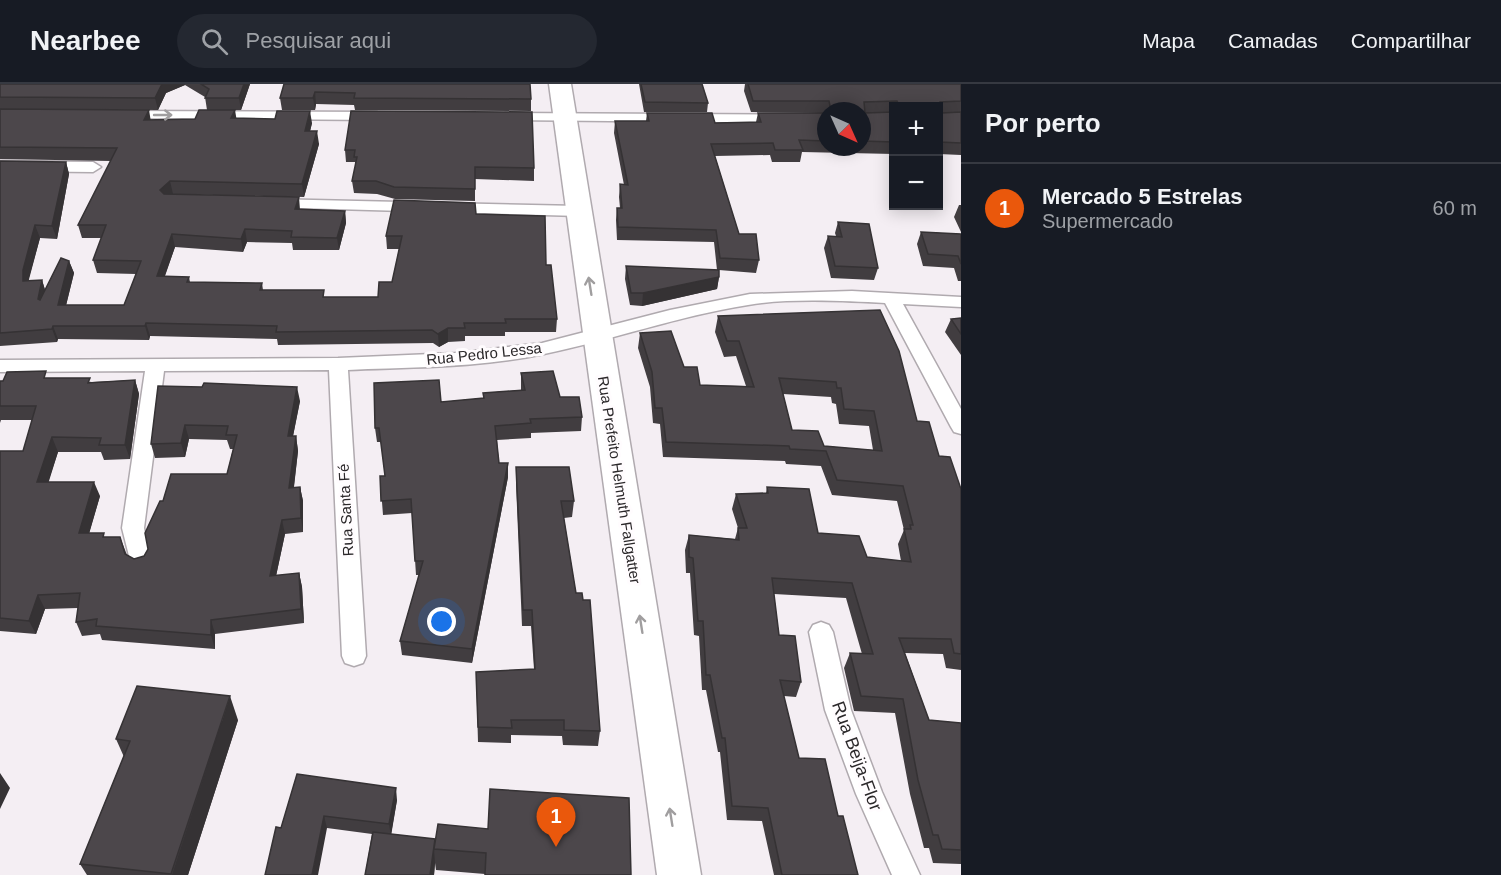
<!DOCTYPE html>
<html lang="pt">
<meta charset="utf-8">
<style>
:root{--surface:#171b24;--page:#242831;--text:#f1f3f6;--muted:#9ea1a6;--line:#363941;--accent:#ea580c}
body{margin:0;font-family:Arial,sans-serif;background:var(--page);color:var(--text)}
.controls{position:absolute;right:18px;top:18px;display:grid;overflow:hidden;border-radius:0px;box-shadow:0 3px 15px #0003}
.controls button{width:54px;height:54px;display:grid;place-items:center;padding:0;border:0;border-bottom:2px solid var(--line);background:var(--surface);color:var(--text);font:30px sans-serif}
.compass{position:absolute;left:817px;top:18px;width:54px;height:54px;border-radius:50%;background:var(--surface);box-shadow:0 3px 15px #0003;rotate:135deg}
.you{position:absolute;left:442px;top:538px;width:21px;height:21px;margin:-15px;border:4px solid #fff;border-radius:50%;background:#1a73e8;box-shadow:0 0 0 9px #1a73e833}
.badge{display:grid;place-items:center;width:39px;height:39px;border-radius:50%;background:var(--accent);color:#fff;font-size:20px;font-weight:700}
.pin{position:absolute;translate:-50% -50px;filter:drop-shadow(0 2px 3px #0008)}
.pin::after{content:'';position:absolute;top:32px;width:21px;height:18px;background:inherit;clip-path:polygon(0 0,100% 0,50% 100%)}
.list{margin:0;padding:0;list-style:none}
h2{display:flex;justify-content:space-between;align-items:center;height:78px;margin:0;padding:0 24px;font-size:26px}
h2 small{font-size:20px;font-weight:400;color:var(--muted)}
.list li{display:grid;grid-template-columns:39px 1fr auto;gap:18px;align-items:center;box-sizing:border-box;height:90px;padding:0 24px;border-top:2px solid var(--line)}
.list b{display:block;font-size:22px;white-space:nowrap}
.list p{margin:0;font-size:20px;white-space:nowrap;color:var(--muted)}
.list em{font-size:20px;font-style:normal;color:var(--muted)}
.icon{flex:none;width:33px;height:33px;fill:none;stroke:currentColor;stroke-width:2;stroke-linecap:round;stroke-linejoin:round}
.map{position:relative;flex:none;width:961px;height:791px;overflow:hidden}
header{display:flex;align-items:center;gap:36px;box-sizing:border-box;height:84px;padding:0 30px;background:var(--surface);border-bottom:2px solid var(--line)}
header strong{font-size:28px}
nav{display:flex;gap:33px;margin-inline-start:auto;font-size:21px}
.search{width:420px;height:54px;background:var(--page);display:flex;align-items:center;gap:15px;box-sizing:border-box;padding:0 21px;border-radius:33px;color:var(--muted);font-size:22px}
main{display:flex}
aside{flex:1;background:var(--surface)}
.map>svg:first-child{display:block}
</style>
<header>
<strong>Nearbee</strong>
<div class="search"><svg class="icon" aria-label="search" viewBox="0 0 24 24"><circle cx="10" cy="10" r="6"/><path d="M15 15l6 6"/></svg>Pesquisar aqui</div>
<nav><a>Mapa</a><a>Camadas</a><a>Compartilhar</a></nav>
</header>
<main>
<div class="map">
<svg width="961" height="791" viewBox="0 0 961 791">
<rect width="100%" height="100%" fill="#f4eef3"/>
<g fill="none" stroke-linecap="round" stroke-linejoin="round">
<defs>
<path id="street" d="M121,27L377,28L384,32L377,36L116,34L114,31Z
M505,29L826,31V39L500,36L498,33Z
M0,77L93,78L101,83L93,88L0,87Z
M270,115L579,122L587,127L579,132L264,123L262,120Z
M852,207L961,213V223L903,220L961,325V350L954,348L951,343L885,219C844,217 788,214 748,221C678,232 612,256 544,270C480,284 412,283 348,286L366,572L363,579L354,582L345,579L342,572L329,286L164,287L144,444L151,478L148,484L140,487L132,484L122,444L145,287L0,288V276L338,274L455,269L542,259L670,226L750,210Z
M821,538L829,541L833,548L851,626L882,708L920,791H892L856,710L825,626L809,548L813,541Z"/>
<path id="primary" d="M549,0H571L701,791H657Z"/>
</defs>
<!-- street casing -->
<use href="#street" stroke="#b0aaaf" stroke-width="3"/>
<!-- primary casing -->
<use href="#primary" stroke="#b0aaaf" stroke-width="3"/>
<!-- street -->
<use href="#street" fill="#fff" fill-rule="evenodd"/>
<!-- primary -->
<use href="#primary" fill="#fff" fill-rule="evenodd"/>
</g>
<!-- wall -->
<path fill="#413d40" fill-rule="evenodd" d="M0,0H250L241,26H207L205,13L185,1L166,9L158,26L0,25Z
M284,0L531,15V27L355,26L354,21L316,20L315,26H282L280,14Z
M639,0H702L708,19L707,28H644Z
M745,0H961V71L939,70V22H894V70L802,68L800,78H772L770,71L715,72L739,150L759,176L756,189L719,186V193L717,205L642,222L630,221L625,195L626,182L717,186L714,158L617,156L616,136L617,124H620L619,113L620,100L624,101L614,49L615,37H646L647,29L715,39L756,38L758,29H826V63H862V27H826V29L751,28L744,7Z
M0,25L151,36L236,34L312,39L310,47L319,60L304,113L173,110L300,125L345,127L346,139L339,166H293L292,159L247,158L243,168L175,163L165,192L189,193L190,198L262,199L263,206L325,213H378L392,198L399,165H387L386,152L476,130L546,181L557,235L556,248H505V252H465V257L448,258L439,263L433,259L278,261L277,255L150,252L149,256L58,255L57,258L0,262V77L66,78L69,90L57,155L40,154L28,197L42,196L45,206L69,177L74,189L66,221H124L136,190L97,189L93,176L102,154H82L78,141L111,77L0,75Z
M351,27L534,84V97L475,95V117L395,115L377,110L354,109L352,97L355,83V78H346L345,66Z
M959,121H961V148L954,133Z
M838,138L878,184L874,196L831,194L824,164L828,152H836L835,149Z
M921,148L961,150V197H958L954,184L923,182L917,160Z
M718,232L917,337L939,372L961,405V586L946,584L943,570L905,569L929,636L961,639V780L933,779L929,764H924L910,710L895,629L854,627L844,584L850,569L862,570L846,514L774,510L779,551L801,598L796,613L784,612L799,674L838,732L858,791H774L762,737L727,736L720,668H718L706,606H702L699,552L694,551L690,489H686L685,466L689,451L735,455L738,444L732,425L736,410L766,409L767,403L818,449L867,473L901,477L898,460L904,446L897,417L832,411L821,382L786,380L785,377L663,373L660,340L653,339L650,303L638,264L640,249L684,283L700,301L746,302L736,272L724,273L715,248ZM783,310L831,313L832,319L836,320L839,340L869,342L873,366L824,362L792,346Z
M961,234V271L945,248L951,235Z
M521,289L560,313L582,333L581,347L531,349V354L497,356L499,379H508V393L472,579L402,571L400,557L419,491H416L412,429L383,431L380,392H385L381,358H377L375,344L441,318L483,314V309L521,306Z
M49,294L92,298L135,296L139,310L130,375L104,376L101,368H58L48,398L100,412L89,449L105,453H120L127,471L134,475L144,472L148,465L163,417L227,390L233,365H230L227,356L189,355L185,373L155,374L151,360L158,302L300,317L293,352H296L298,367L294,403H300L303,417V448L285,450L276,492L299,489L302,503L304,539L215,550V565L102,556L100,550L82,552L76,538L78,524L45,525L36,550L0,547V367H23L32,336H1L0,339V297Z
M516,383L574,417L572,433L564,434L576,509L600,647L598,662L563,661L562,652L511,651V659L478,658L476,588L534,585L531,542H522L516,400Z
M238,636L188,791H87L80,780L124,673L116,655Z
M297,690L397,716L391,750L435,755L488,745L485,790L436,786L435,779L434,791H365L372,750L327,744H281Z"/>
<!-- shaded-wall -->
<path fill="#353234" d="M162,0H185V1L166,9L158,26L155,14Z
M244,0H250L241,26L239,14Z
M315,8L316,20L315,26L313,14Z
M149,26L151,38L144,36Z
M235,26L237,38L231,34Z
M310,27L312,39L307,60L305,47Z
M317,47L319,60L304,113L302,100Z
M66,78L69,90L57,155L52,142Z
M170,97L173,110L163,118L160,106Z
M299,113L300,126L295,125Z
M345,127L346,139L339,166L337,154Z
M35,141L40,154L28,199L23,197V186Z
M245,145L247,158L243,168L241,155Z
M172,150L175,163L160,205L157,192Z
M69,177L74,189L63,234L58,221Z
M719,193L717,205L642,222L643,209Z
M42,196L46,209L43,228L38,215Z
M146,239L150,252L149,256L145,242Z
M53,242L58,255L57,258L52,245Z
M448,244V258L439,263L438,250Z
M135,296L139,310L130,375L125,361Z
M297,303L300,317L290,367L288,352Z
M185,341L189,355L185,373L181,359Z
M296,352L298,367L292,418L289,404Z
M52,353L58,368L44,413L37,398Z
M508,379V393L472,579V565Z
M94,398L100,412L85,464L79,449Z
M300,403L303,417V448L301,434Z
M282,436L285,450L273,506L270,492Z
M299,489L302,503L304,539L301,525Z
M38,511L45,525L36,550L29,537Z
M211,536L215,550V565L211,551Z
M230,612L238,636L188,791H172Z
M0,689L10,704L0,725Z
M396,704L397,716L391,752L389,740Z
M324,732L327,744L318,791H312Z
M435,755L434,765L435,779L434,791H430Z"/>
<!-- building -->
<path fill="#4c474b" stroke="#353234" stroke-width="1.5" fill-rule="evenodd" d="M0,0H162L155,14L0,13Z
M201,0H244L239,14H205L209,5Z
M284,0H530L531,15L354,14L355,9L315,8L313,14H280Z
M641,0H702L708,19L645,18Z
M748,0H961V17L940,18L942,29L961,28V59L939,58V22H899L897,17L864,18L865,29L894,28V58L862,57V27H831L829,17H753Z
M0,25L149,26L144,36L195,35L199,26H235L231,34L275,35L277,27H310L305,47H317L302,100L170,97L160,106L164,110L299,113L295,125L345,127L337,154L291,153L292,147L245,145L241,155L172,150L157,192L189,193L187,198L262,199L260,206H324L323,213H378L379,198H392L402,152H386L394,116L475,119L476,130L545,132L546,181H551L557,235H505L506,239H464L465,244H448L438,250L432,246L276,248L277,242L146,239L145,242H53L52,245L0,249V77L66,78L52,142L35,141L23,186V197L42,196L38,215L40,216L61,174L69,177L58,221H124L141,177L93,176L106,141H78L117,64L0,63Z
M351,27L532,28L534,84L475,83V105L394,103L376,97H352L357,73H354L355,66H345Z
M647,29H712L715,39L761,38L758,29H826V57L799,56L803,66H775L773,59L711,60L739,150H756L759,176L720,174L716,146L618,143L617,124H622L620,100L628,101L615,37H649Z
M838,138L869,140L878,184L835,182L828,152L842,153Z
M921,148L961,150V180L958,172L928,170Z
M626,182L719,186V193L643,209H631Z
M880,226L899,267L917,337L929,338L939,372L950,373L961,405V570L954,569L951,555L899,554L929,636L961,639V766L942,765L938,751H933L918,696L903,615L861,612L850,569L873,570L852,499L772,494L779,551L795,552L801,598L780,596L799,674L825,675L838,732H843L858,791H782L768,724L732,722L725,654H722L710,591H706L703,537H698L693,474L689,473V451L739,456L738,444H747L736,410L768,409L767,403L809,405L818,449L859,452L867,473L911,478L904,445H911L910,441H913L903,402L837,396L826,367L790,365L789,362L666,358L662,324H655L652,288L640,249L671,247L684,283H697L700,301L754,303L739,257H727L718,232ZM779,294L836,298L837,304H841L844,325L874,327L882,367L824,362L818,347L792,346Z
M961,234V250L951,235Z
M46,287L44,294H90L88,299L135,296L125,361H99L101,354L52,353L37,398H94L79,449H104L103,453H120L125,470L134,475L144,472L148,465L145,449L160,417H163L171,390H227L237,351H226L228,342L185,341L181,359L151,360L158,302L202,303L204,299L297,303L288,352H296L289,404L300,403L301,434L282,436L270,492L299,489L301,525L211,536V551L96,542L97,535L76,538L80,509L38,511L29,537L0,534V367H23L36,322H0V297H3L7,288Z
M553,287L560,313H579L582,333L530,335L531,339L495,342L499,379H508L472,565L400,557L423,477H415L411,415L381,417L380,392H385L379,344H375L374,299L439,296L441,318L484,314L483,309L525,306L521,289Z
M516,383H569L574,417H561L576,509H582L583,516H590L600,647L564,646V636H511L512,644L478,643L476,588L535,585L532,526H523Z
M137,602L230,612L171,790L80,780L130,657L116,655Z
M297,690L396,704L389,740L324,732L312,791H265L276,743L281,744Z
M490,705L629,714L631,791H485L486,769L434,765L438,740L488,745Z
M373,748L435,755L430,791H365Z"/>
<!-- one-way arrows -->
<defs><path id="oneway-shaft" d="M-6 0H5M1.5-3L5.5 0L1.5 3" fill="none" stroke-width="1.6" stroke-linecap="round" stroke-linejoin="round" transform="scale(1.5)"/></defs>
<g stroke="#a09e9f">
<use href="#oneway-shaft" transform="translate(163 31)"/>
<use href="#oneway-shaft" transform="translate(590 202) rotate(-99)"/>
<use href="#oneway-shaft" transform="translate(641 540) rotate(-99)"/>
<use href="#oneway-shaft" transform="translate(671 733) rotate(-99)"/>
</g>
<g text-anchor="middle" stroke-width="6" stroke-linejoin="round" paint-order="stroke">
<!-- street labels -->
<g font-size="15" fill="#2b282a" stroke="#fffcfe">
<text transform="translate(484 270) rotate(-6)" y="5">Rua Pedro Lessa</text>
<text transform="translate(619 396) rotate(81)" y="5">Rua Prefeito Helmuth Fallgatter</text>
<text transform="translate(346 426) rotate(-93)" y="5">Rua Santa Fé</text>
</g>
<!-- near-street labels -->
<g font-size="18" fill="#2b282a" stroke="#fffcfe">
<text transform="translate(857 672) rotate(70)" y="6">Rua Beija-Flor</text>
</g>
</g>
</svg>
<div class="controls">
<button>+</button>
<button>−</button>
</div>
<svg class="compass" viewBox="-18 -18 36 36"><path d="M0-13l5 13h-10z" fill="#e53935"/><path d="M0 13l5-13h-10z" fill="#9ea1a6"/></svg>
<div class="you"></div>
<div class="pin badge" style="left:556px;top:763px">1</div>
</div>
<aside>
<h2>Por perto<small></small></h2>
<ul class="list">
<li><span class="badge">1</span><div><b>Mercado 5 Estrelas</b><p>Supermercado</p></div><em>60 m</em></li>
</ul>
</aside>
</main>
